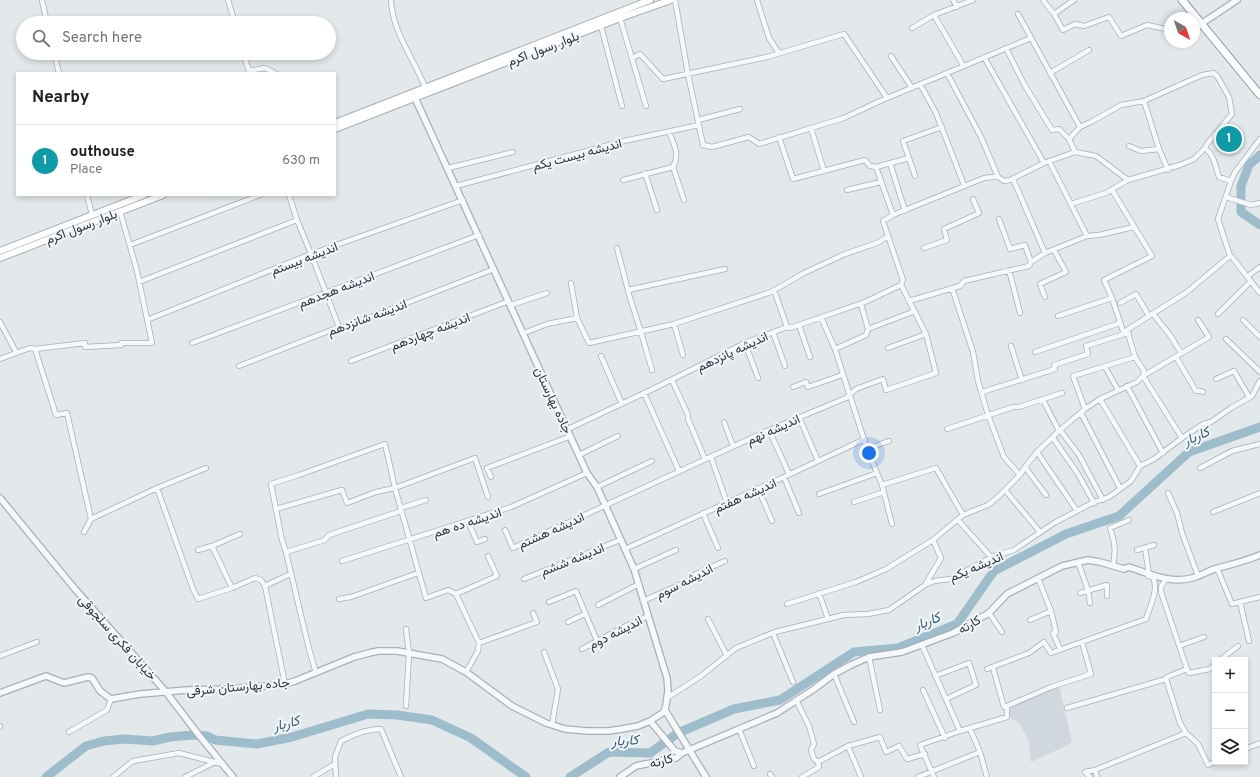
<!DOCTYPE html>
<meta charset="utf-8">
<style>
:root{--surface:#fff;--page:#f6f6f6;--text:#202124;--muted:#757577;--line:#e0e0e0;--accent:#d24675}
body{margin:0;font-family:Overpass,Vazirmatn,sans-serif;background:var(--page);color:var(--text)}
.controls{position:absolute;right:12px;bottom:12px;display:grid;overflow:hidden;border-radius:0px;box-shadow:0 2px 6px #0003}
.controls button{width:36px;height:36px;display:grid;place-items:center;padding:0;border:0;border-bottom:1px solid var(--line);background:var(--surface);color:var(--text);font:20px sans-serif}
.compass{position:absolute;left:1164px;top:12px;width:36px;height:36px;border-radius:50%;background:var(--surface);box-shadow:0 2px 6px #0003;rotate:140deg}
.you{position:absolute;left:869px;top:453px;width:14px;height:14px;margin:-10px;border:3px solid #fff;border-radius:50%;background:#1a73e8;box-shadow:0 0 0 6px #1a73e833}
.badge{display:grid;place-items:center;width:26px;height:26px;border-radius:50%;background:var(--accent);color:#fff;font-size:13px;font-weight:700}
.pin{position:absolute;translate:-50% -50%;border:2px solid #fff;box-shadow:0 1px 4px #0006}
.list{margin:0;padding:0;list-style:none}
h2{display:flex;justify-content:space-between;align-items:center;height:52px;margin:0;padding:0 16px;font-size:17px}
h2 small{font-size:13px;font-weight:400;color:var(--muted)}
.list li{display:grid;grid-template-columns:26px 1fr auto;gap:12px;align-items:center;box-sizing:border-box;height:72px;padding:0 16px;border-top:1px solid var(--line)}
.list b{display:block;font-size:15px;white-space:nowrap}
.list p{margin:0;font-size:13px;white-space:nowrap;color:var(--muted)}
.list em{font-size:13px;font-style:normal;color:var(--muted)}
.icon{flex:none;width:22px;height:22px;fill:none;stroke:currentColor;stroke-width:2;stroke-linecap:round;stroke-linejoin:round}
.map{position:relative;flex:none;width:1260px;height:777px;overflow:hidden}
.search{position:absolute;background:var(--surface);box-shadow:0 2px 6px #0003;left:16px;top:16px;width:320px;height:44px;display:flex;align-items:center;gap:10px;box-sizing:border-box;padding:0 14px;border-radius:22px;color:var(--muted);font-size:15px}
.panel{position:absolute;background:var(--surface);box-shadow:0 2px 6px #0003;left:16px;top:72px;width:320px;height:124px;border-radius:0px}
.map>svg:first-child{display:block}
</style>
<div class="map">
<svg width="1260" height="777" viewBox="0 0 1260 777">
<rect width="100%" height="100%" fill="#e3e8eb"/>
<!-- built -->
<path fill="#d1d7de" d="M1059,685L1072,742L1066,746L1031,762L1029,742L1020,724L1009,717L1007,706Z"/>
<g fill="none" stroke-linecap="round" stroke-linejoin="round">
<!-- river -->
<path stroke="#9dbdcc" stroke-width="9" d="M1260,155L1249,165L1241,186V212L1260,225
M46,777L86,746L104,741L124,739L153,741L170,737L192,735L207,736L215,740L257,744L292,737L368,714L397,715L432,720L471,738L526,777
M570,777L609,752L650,753L678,733L734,709L780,700L854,652L898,648L957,624L994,571L1066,534L1119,516L1189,452L1260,427"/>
<defs>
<path id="minor" d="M42,0L47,23
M228,0L235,23
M391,0C392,31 414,59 425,87
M675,0L688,74L703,145L712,147L749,137L759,144L844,118L880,101L1031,38
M757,0L769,38L779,53
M953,0L957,7
M1043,0L1054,14L1063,30L1075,24L1084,26L1109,17L1121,36L1147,25L1170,30
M1018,14L1080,127L1069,139L1075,152
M1054,14L1074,0
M934,15L963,65
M620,18L646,106
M601,26L622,106
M912,28L934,15L973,0
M1006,48L1024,84L1052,130L1059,129L1069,139
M54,53L59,73
M243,53L249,71L265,68L275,73
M891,56L912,88
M984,57L1044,163
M632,58L640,54L663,79L767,57L844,34L887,98
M947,73L981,137L998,177
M1050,73L1089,50
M920,84L936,113L964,185
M1144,101L1159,149L1168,170
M698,120L740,109
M1080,127L1091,122L1121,105L1144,101L1202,75L1214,73L1217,76L1229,97L1232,114L1207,144L1205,148
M811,128L824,171
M669,132C674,144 680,155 673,167L684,200
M779,137L793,179L865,160L870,166L876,167L893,215
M1129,146L1141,151L1159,149
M909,158L915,176
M1049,161L1087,236
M890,163L905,211
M876,167L909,158L903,141L942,127
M448,168L513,152
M645,173L657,210
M1013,179L1045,253
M623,180L673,167
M456,186L624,141L699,125
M847,190L881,182
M1112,190L1152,256L1104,280L1112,298L1124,334H1129
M87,195L92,215
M289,195L297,220L311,254L339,327
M1226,197L1251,205L1260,203
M1071,204L1106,193L1128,180
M999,219L1010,249L1025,245L1031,262
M130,245L260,195
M617,248L630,298L641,332L652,370
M924,248L947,240L944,229L979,213L973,199
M1230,256L1232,257L1260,293
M1009,270L1020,313
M1248,276L1260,267
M139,282L297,220
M571,283L577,318L589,343L674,324L771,292L804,273L845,254L877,243L887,237
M901,285L903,280L883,221L893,215L984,178L993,177H998L1004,181L1010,180L1044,163L1075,152L1096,156L1128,180L1180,165L1194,159L1205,148C1215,156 1215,166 1219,177L1231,181L1235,172L1260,139
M952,288L973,352L978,381L988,415L1004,457L1020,475
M628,290L725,269
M774,290L787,327
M1045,297L1040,284L1066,272L1054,250
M909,301L960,286L964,281L1029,266L1031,262L1045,253L1087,236L1099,235L1134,227
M1120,303L1136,294L1149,316
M861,304L868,329
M511,305L547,293
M1153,314L1170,335L1181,353
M1218,314L1251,281
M1058,316L1112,298
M821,317L835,349L867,449L882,485L892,524
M147,320L311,254L463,200
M1243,320L1260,337
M0,322L16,352
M674,324L683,355
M799,325L810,357
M773,332L785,366
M524,333L547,324L577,318
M1226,339L1260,372
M192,343L479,235
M745,343L758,378
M1011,346L1022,380
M888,348L926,334
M35,349L85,343V347L121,345V343H152L137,271L120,211
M835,349L866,335L868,329L915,311
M1035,352L1120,323
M601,356L622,404
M1176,357L1196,391H1201L1203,392
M0,359L30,348L35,349L56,415L67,413L91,519
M351,361L509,301
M239,366L339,327H345L494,269
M1105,367L1118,390
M1216,379L1234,371L1249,397
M672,380L688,415V419L705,459
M1127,386L1163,453
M793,387L806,382L808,387L842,375
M982,392L1055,369L1054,365L1088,354L1086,346L1124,334
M644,393L679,471
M1100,399L1140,466
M1043,400L1059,431
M1085,409L1073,376L1135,357
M1081,413L1120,488
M799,417L818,461
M724,422L733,446
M568,429L653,389L747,342L787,327L790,328L799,325L865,302L901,285
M947,429L1013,407H1019L1062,393
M769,430L789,474
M1060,430L1079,455L1103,500
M1053,438L1078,474L1094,503
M1182,438L1143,376L1209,337L1198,320
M867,449L889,441
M1037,452L1077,511
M579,455L618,436
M711,457L727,503
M1025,467L1046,495
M1200,468L1232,451L1260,444
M491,477L487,468L571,436
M784,477L799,513
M882,485L936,468L963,515
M597,487L652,461
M157,488L193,589L198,599L232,588L255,578L261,580L265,586
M758,488L772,521
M1005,490L1040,532
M1168,493L1177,513L1182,533L1198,576
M819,494L877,473
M854,502L884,492
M401,508L426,500
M276,509L342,490L347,503L376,492L395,488L475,458L488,497
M1213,512L1260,493
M703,513L718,548
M958,520L991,557
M468,521L477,542L485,539
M505,530L513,548L769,430L846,398L856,389L883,379L886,390L936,373L926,334L901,285
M84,532L91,519L157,488L206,468
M212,546L232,588
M1145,548L1149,575
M625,549L784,477L865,439
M198,550L212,546L240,534
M1137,550L1154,545
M286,552L325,540L329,535L401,511
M342,561L511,507L587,473
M1078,562L1088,590L1090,603
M1113,566C1116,550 1115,543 1110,528L1129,520
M1217,568L1232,604L1260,597
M634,569L676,550
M1038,578L1051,611L1056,632L1053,633L1060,649
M524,579L620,540
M1166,579L1161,587V592L1187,669L1189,673L1210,669L1215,664
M925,585L941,558L933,540L963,515L988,505L998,497L1020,475L1025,467L1037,452L1059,431L1085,409L1100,399L1137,382L1143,376L1144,371L1135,357L1127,330L1187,292L1230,256L1218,219L1231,181
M819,593L828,619
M1080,593L1107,585V596
M456,594L497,576L488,556
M339,599L351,597L418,573
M643,601L695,578L694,575L725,561
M549,602L576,591L597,641
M1240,602L1249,641
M787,604L856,582L886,569L933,540
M598,605L639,584
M989,613L1002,632
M708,619L727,656
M1030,620L1051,611
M568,622L585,614
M773,633L793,682
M479,643L537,622L533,613
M922,645L960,731
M1179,646L1204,637
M582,649L626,626L648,616
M544,652L558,689L552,725
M0,656L37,642
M869,657L880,710
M1220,660L1238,646
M993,668L1004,707L1007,706
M987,669L1029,653L1044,642L1051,653L1146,619C1150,606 1159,590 1153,577L1148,576
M316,673L309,649L286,552L282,540L271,484L299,475L385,444L395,488L426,598L448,590L456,594L479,643L478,651L466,672
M834,674L854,722
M935,676L969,663L976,685L946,699
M1166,679L1180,723L1186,733
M285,684L265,586L290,574
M923,690L945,738
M667,698L701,676L736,648L775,632L828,619L843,615L868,614L889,610L925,585L934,581L951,579L994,556L1014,550L1054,523L1092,503L1109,497L1131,481L1140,466L1154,459L1182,438L1203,424L1211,422L1231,408L1252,396L1260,381
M796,700L809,726L814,744L811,750L814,759L818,762
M406,706L409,653L406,629
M1067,708L1166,679L1167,677L1187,669
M0,727V726
M739,729L754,766
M970,729L980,752L987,777
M69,732L107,710L111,699
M848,746L861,777
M1245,749L1260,743
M1095,770L1097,777
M1085,772L1095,770L1186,733L1198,744L1208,765L1215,762
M1085,772L1090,777
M770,774L772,777
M113,777L133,761L179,753L222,764
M185,777L215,762
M313,777L335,764
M336,777L335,757L341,741C354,734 366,729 381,729L401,777
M802,777L819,767L818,762L848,746L880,737L886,752L899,746L907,759L925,754
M918,777L980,752
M934,777L920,745L960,731L1007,717V706L1051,687L1091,674L1082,642"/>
<path id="tertiary" d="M1201,24L1237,0
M0,498L75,589L166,692L198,734L233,777
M0,693L46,676L64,683L88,677L92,678L100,691L111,699L140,694L187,690L232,689L285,684L295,681L354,657L369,653L378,651H397L442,659L466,672L512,706L546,723L565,729L587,731H608L622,729L638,726L650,721L664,712L666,705L668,691L667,678L634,569L597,487L587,473L415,98
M665,710L706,777
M650,721L675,751L682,753L777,713L814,689L834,674L851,665L869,657L902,652L953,633L989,613L1007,594L1062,566L1088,560L1100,562L1124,569L1129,567C1150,574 1170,584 1192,578C1201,576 1209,570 1218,568C1233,564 1246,561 1260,555
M620,777L636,766L676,758L682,753"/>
<path id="secondary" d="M335,123L650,0
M335,129L620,18L671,0
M0,251L144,195
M0,258L163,195"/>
<path id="trunk" d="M1182,0L1260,95"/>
</defs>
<!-- minor casing -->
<use href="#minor" stroke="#a8b0b6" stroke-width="6"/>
<!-- tertiary casing -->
<use href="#tertiary" stroke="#a8b0b6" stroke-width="8"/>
<!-- secondary casing -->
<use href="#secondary" stroke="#a8b0b6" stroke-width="8"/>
<!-- trunk casing -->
<use href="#trunk" stroke="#8a98a3" stroke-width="9"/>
<!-- minor -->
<use href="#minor" stroke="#f6f8f9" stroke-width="4.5"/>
<!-- tertiary -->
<use href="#tertiary" stroke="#f6f8f9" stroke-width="5.5"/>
<!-- secondary -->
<use href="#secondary" stroke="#fff" stroke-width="6"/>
<!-- trunk -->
<use href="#trunk" stroke="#fff" stroke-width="7"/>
</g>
<g text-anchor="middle" stroke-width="4" stroke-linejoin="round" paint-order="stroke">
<!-- street labels -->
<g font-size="13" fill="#2a3844" stroke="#f3f6f9">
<text transform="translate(543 48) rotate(-21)" y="5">بلوار رسول اکرم</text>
<text transform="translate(577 154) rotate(-15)" y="5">اندیشه بیست یکم</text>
<text transform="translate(81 226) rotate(-21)" y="5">بلوار رسول اکرم</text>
<text transform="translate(304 258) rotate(-21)" y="5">اندیشه بیستم</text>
<text transform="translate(336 289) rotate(-21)" y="5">اندیشه هجدهم</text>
<text transform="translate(367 317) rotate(-20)" y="5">اندیشه شانزدهم</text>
<text transform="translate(430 331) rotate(-21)" y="5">اندیشه چهاردهم</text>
<text transform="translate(732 351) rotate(-25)" y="5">اندیشه پانزدهم</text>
<text transform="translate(554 400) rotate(65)" y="5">جاده بهارستان</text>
<text transform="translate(773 429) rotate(-24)" y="5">اندیشه نهم</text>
<text transform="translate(745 495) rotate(-24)" y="5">اندیشه هفتم</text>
<text transform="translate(467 522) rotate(-18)" y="5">اندیشه ده هم</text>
<text transform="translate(551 530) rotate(-24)" y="5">اندیشه هشتم</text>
<text transform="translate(572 559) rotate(-22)" y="5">اندیشه ششم</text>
<text transform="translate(976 566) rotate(-23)" y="5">اندیشه یکم</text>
<text transform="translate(684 581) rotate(-27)" y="5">اندیشه سوم</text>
<text transform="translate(969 624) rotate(-30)" y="5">کارته</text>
<text transform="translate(615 632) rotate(-27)" y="5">اندیشه دوم</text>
<text transform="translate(118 637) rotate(48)" y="5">خیابان فکری سلجوقی</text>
<text transform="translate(238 686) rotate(-5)" y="5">جاده بهارستان شرقی</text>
<text transform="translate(661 760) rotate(-15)" y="5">کارته</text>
</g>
<!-- water labels -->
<g font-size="14" font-style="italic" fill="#335f7a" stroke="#f3f6f9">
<text transform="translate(1196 436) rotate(-24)" y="5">کاربار</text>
<text transform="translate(927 621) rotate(-22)" y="5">کاربار</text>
<text transform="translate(286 723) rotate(-14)" y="5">کاربار</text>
<text transform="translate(625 740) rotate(-3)" y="5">کاربار</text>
</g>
</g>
</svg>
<div class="controls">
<button>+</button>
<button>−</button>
<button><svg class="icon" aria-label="layers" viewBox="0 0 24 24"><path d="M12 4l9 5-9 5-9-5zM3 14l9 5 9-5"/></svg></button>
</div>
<svg class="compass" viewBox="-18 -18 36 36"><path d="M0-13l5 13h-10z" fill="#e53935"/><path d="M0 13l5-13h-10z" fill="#757577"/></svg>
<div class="you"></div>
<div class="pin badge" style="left:1229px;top:139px;background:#0f9aa8">1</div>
<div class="search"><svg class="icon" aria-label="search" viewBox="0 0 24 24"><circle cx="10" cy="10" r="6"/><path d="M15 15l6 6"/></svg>Search here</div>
<section class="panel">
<h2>Nearby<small></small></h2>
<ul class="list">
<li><span class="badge" style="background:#0f9aa8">1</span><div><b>outhouse</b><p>Place</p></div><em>630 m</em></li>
</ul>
</section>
</div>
